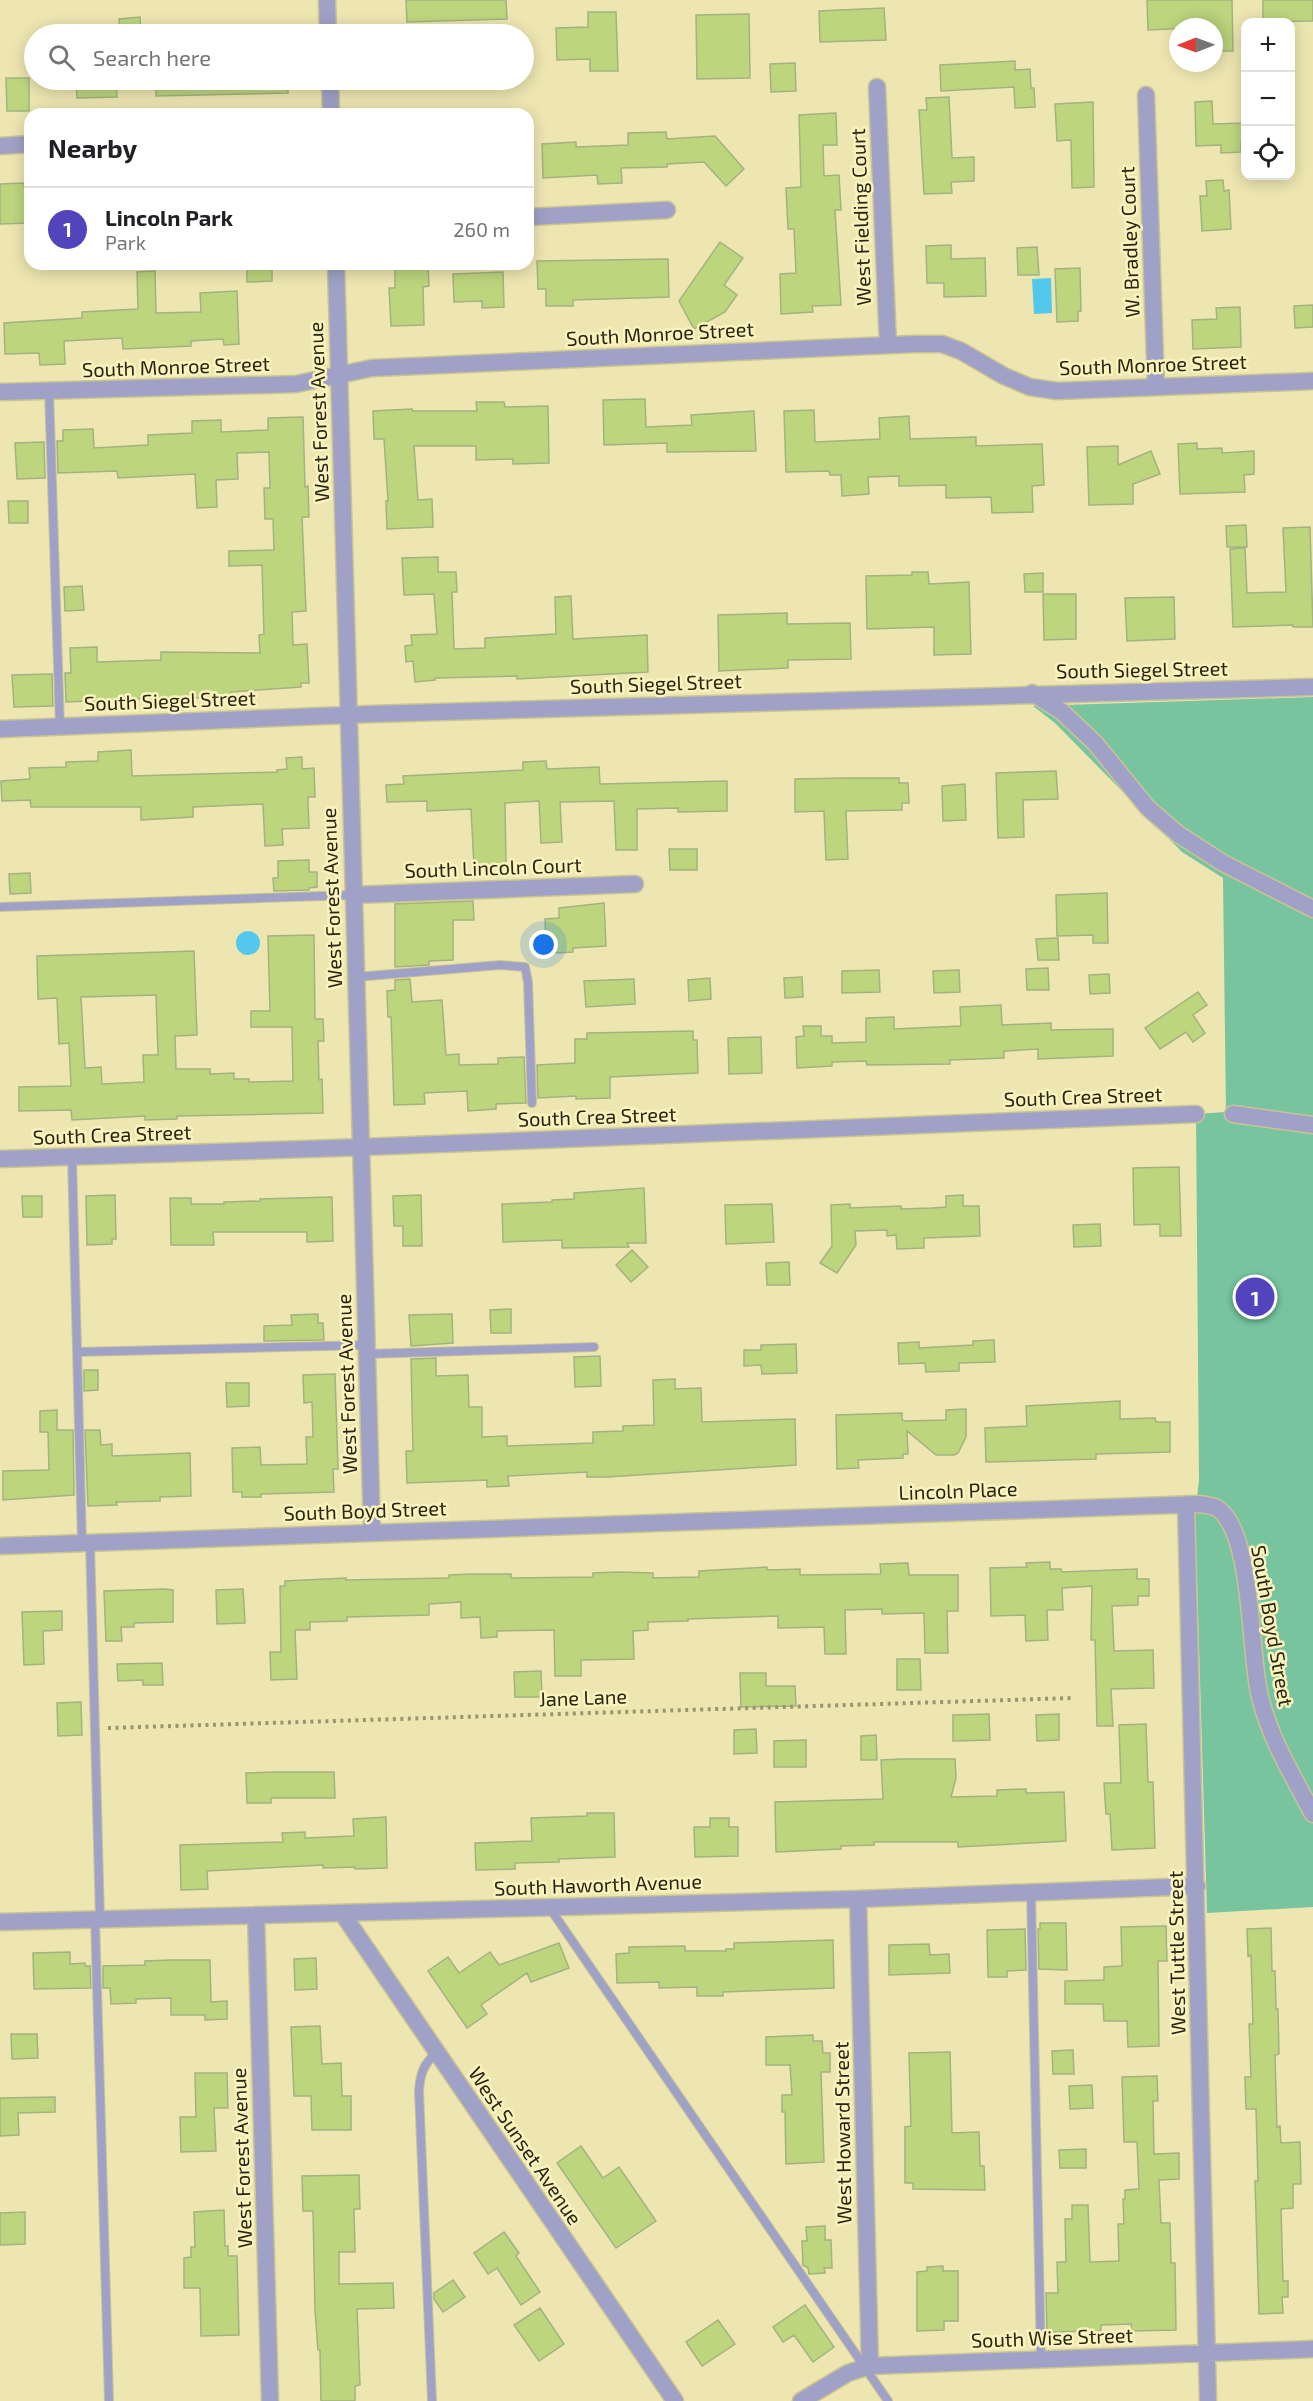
<!DOCTYPE html>
<meta charset="utf-8">
<style>
:root{--surface:#fff;--page:#f2f2f2;--text:#202124;--muted:#757577;--line:#e0e0e0;--accent:#5144bc}
body{margin:0;font-family:"Exo 2",sans-serif;background:var(--page);color:var(--text)}
.controls{position:absolute;right:18px;top:18px;display:grid;overflow:hidden;border-radius:12px;box-shadow:0 3px 15px #0003}
.controls button{width:54px;height:54px;display:grid;place-items:center;padding:0;border:0;border-bottom:2px solid var(--line);background:var(--surface);color:var(--text);font:30px sans-serif}
.compass{position:absolute;left:1169px;top:18px;width:54px;height:54px;border-radius:50%;background:var(--surface);box-shadow:0 3px 15px #0003;rotate:269deg}
.you{position:absolute;left:544px;top:945px;width:21px;height:21px;margin:-15px;border:4px solid #fff;border-radius:50%;background:#1a73e8;box-shadow:0 0 0 9px #1a73e833}
.badge{display:grid;place-items:center;width:39px;height:39px;border-radius:50%;background:var(--accent);color:#fff;font-size:20px;font-weight:700}
.pin{position:absolute;translate:-50% -50%;border:3px solid #fff;box-shadow:0 2px 6px #0006}
.list{margin:0;padding:0;list-style:none}
h2{display:flex;justify-content:space-between;align-items:center;height:78px;margin:0;padding:0 24px;font-size:26px}
h2 small{font-size:20px;font-weight:400;color:var(--muted)}
.list li{display:grid;grid-template-columns:39px 1fr auto;gap:18px;align-items:center;box-sizing:border-box;height:84px;padding:0 24px;border-top:2px solid var(--line)}
.list b{display:block;font-size:22px;white-space:nowrap}
.list p{margin:0;font-size:20px;white-space:nowrap;color:var(--muted)}
.list em{font-size:20px;font-style:normal;color:var(--muted)}
.icon{flex:none;width:33px;height:33px;fill:none;stroke:currentColor;stroke-width:2;stroke-linecap:round;stroke-linejoin:round}
.map{position:relative;flex:none;width:1313px;height:2401px;overflow:hidden}
.search{position:absolute;background:var(--surface);box-shadow:0 3px 15px #0003;left:24px;top:24px;width:510px;height:66px;display:flex;align-items:center;gap:15px;box-sizing:border-box;padding:0 21px;border-radius:33px;color:var(--muted);font-size:22px}
.panel{position:absolute;background:var(--surface);box-shadow:0 3px 15px #0003;left:24px;top:108px;width:510px;height:162px;border-radius:18px}
.map>svg:first-child{display:block}
</style>
<div class="map">
<svg width="1313" height="2401" viewBox="0 0 1313 2401">
<rect width="100%" height="100%" fill="#ede6b1"/>
<!-- green -->
<path fill="#77c49e" d="M1313,697V1907L1207,1913L1195,1514L1199,1481L1196,1114L1226,1112L1223,878L1182,852L1055,723L1033,706Z"/>
<!-- water -->
<path fill="#53c8ed" d="M1051,278L1052,313L1034,314L1032,279Z
M236 943a12 12 0 1 1 24 0a12 12 0 1 1-24 0Z"/>
<!-- building -->
<path fill="#bdd67e" stroke="#a3b281" stroke-width="1.5" fill-rule="evenodd" d="M406,0H506L507,19L407,22Z
M1147,0H1232L1233,51H1214V27L1148,30Z
M1263,0H1313V21L1263,22Z
M884,8L886,40L820,42L819,11Z
M588,12H616L618,71H590V59L557,60L556,28L588,27Z
M749,14L750,78L697,79L696,15Z
M140,17L141,34H120L119,19Z
M1015,61V70L1030,69L1031,88H1034L1035,107L1015,108L1014,87L941,91L940,65Z
M795,63L796,91L771,92L770,64Z
M6,78H29V111H7Z
M76,80H116L117,97L77,98Z
M156,80H288V93L156,96Z
M949,97L952,158L974,157V181L951,182L952,193L924,194L919,110H927L926,98Z
M1212,101L1213,124L1245,123V142H1241V152L1221,153V145L1196,146L1195,102Z
M1093,102L1094,187L1072,188L1071,140L1057,141L1055,104Z
M836,113L837,145H823L824,176L839,175L841,210H835L841,305L812,306L813,312L781,314L780,274L796,273L794,229H788L786,188L801,187L799,115Z
M666,132L667,139L715,136L744,169L726,186L704,162L667,164V167L621,168L622,183L598,184L597,175L543,178L542,144L576,142V147L628,145V133Z
M1223,180L1224,191L1229,190L1231,229L1202,231L1200,196H1207L1206,181Z
M24,183V185H30V223L0,224V184Z
M720,242L743,258L724,285L737,295L725,312L694,329L679,301Z
M951,245V259L985,258L986,296L944,297V283H927L926,246Z
M1037,247L1039,275H1018L1017,248Z
M668,259L669,297L573,300V306H546V289H538L537,261Z
M247,264H272V281L247,282Z
M395,264H428L429,286L423,287L424,325L391,326L389,288H395Z
M1080,268L1081,311H1078V321L1057,322L1055,269Z
M155,271L156,313L201,312L200,293L237,291L239,344L224,345L223,339L191,341V346L123,349L122,338L64,341L65,364L40,365L39,353L5,354L4,323L82,318V312L138,309L137,272Z
M503,272L504,307L482,308V301L454,302L453,274Z
M1313,305V327L1295,328L1294,306Z
M1240,307L1241,347L1193,349L1192,320L1217,319L1216,308Z
M645,399L646,427L692,425L691,415L754,411L756,451L667,452V443L604,445L603,400Z
M476,402H504L505,407L548,406L549,463L513,464V459L476,460V446H414L418,500L432,499L433,527L387,529L386,501H388L384,439H374L373,411L412,409L413,411H477Z
M814,410L815,442L880,439L879,418L909,416L910,439L976,437V446L1042,444L1044,485L1032,486L1033,512L992,513L991,497L946,498V485L899,486V476L868,477L869,494L842,496L841,475H830L829,471L786,472L784,411Z
M303,417L305,487L308,486L309,517H302L306,611L292,612L293,645L307,644L309,683H301V687L231,692V698H163L66,702L65,673H71L70,648L97,647V662L161,660V652L260,653L259,635L264,634L262,565L229,566V551L274,550L273,519H265L264,488H270L269,452L237,453L238,479L216,480L217,507L197,508L195,474L118,478L117,471L58,473L57,441H63V430L93,429L94,448L148,445V435L192,433V421L221,420V432L268,430V418Z
M44,442L45,478L17,479L15,443Z
M1197,443V449L1222,448V453L1254,451V474L1244,475L1245,492L1180,494L1178,444Z
M1118,446V465L1151,451L1160,474L1133,484V504L1089,505L1087,447Z
M8,501H28V523H9Z
M1246,525L1247,547H1227L1226,526Z
M1310,527L1313,627H1293V625L1233,627L1230,549L1245,548L1247,593L1286,592L1283,528Z
M438,557V572H456L457,592H452L454,649L485,648V638L556,634L555,597L571,596L573,639L647,635L648,672L517,679V676L435,678V680L415,682L413,661L406,662L405,646L412,645L411,635L437,634L434,594L404,595L402,558Z
M912,572H928L929,584L969,582L971,654L934,655V627L867,629L866,576L912,575Z
M1043,573V592H1025L1024,574Z
M82,586L84,610L65,611L64,587Z
M1043,594H1076V639L1044,640Z
M1174,597L1175,639L1127,641L1125,598Z
M787,613V624L850,623L851,659L788,660V668L719,671L718,615Z
M52,674L53,706L14,707L12,675Z
M131,750L132,776L277,772V770L287,769L286,758L302,757V769L314,768L315,797H308V802L309,828L282,829L283,845L265,846L263,804L193,807V817L141,820V807H31L30,800L2,801L1,781L30,779L29,768L66,767V762L98,761V752Z
M546,761L547,769L599,767L600,784L727,781V811L678,812V808L637,809V850H616L614,801L560,802L562,842L541,843L539,801L505,803L506,866L474,867L471,809L427,811V801L387,802L386,785L404,784L403,776L523,770V762Z
M1056,771L1058,799L1023,800L1024,837L998,838L996,773Z
M848,778H899V783H908L909,803H902V810L846,811L848,859L826,860L824,811L795,812V779Z
M965,784L966,820L943,821L942,786Z
M669,849H697V870H670Z
M309,860V872H317V887L309,888V890L274,891L273,878H278V861Z
M30,873L31,893L10,894L9,874Z
M1107,893L1108,943H1093V935L1057,936L1056,895Z
M473,901L474,920H453V960L429,961V965L395,967V904Z
M604,903L606,946L573,948V952L556,953V943H546L545,919L559,918V908Z
M314,935L315,1019H323L324,1041H318L319,1080L322,1079L323,1113L177,1116V1119L145,1120V1116L72,1120L71,1110L19,1111V1087L71,1086L69,1043L59,1044L57,998L38,999L37,956L194,951L197,1035L175,1036L176,1069H210V1074L234,1073V1079H249V1082L293,1081L292,1027H251V1011H270L268,936ZM156,995L158,1055H143L144,1082L102,1084L101,1067L85,1068L81,997Z
M1058,938L1059,960H1038L1036,939Z
M1048,968L1049,990H1027L1026,969Z
M879,970L880,992L842,993V971Z
M959,970L960,992L934,993L933,971Z
M1109,974L1110,993L1090,994L1089,975Z
M802,977L803,997L785,998L784,978Z
M710,978L711,999L689,1001L688,980Z
M410,979L412,1002L442,1000L446,1055L459,1054V1065L498,1064V1058L524,1057L526,1103L496,1104V1109L468,1111L467,1091L424,1093L425,1104L394,1105L391,1017H388L387,991L395,990V980Z
M634,979L635,1004L586,1007L584,981Z
M1198,992L1207,1005L1193,1015L1205,1033L1193,1042L1186,1032L1160,1049L1145,1028Z
M1001,1005L1002,1025L1051,1023V1030L1113,1029V1056L1038,1059V1049L1004,1051V1058L950,1060V1064L867,1065L866,1061L832,1062V1066L797,1068L796,1037L804,1036L803,1026H821V1036H832V1043L866,1042V1018L894,1017V1029L961,1026L960,1007Z
M693,1031V1040H697L698,1073L610,1077V1098L576,1099V1096L538,1098L537,1065L575,1063V1039H587V1033Z
M761,1037L762,1073L729,1074L728,1038Z
M1179,1167L1181,1236H1160V1224L1134,1225L1133,1168Z
M644,1188L646,1243H627L629,1247L562,1248V1240L503,1242L502,1204L552,1202V1200L574,1199V1193Z
M115,1195L116,1239H112V1244L87,1245L86,1196Z
M421,1195L422,1246H403V1226H394L393,1196Z
M963,1195V1206H979L980,1236L924,1238V1248L897,1249L896,1235L887,1236V1230L855,1231L856,1245L837,1273L820,1263L832,1246L831,1205L850,1204V1208L901,1206V1209L932,1208L946,1207V1196Z
M22,1196H42V1217H23Z
M332,1197L333,1241L307,1242V1232H213L214,1245H171L170,1198H191V1204H224V1202L260,1201V1199Z
M772,1204L774,1242L726,1244L725,1205Z
M1100,1224L1101,1246L1074,1247L1073,1225Z
M632,1250L648,1267L631,1282L616,1265Z
M789,1262L790,1285H767L766,1263Z
M511,1309V1333H491L490,1310Z
M318,1314V1323H323L324,1340L264,1341V1326L292,1325L291,1315Z
M452,1314L453,1343L411,1346L409,1315Z
M994,1340L995,1362L959,1363V1371L926,1372L925,1363L899,1364L898,1343L919,1342V1348L973,1345V1341Z
M796,1344L797,1373L762,1374L761,1365L744,1366V1350H761V1345Z
M600,1356L601,1386L575,1387L574,1357Z
M436,1358V1376L468,1375L469,1407H482V1437L507,1436V1446L593,1443V1432L623,1431V1426L654,1425L653,1380L675,1379V1389L701,1388L702,1422L795,1419L796,1465L607,1477H587V1472L508,1476L509,1486L487,1487V1480L407,1483L406,1451H413L411,1359Z
M84,1370H98V1390L84,1391Z
M335,1374L338,1469H333L334,1492L261,1494V1497H242V1492H233L232,1448L260,1447L261,1465L307,1464L306,1437H313L312,1402L304,1403L303,1375Z
M226,1383H249V1406L227,1407Z
M1120,1401V1419L1155,1418L1156,1422H1170V1452L1096,1454V1459L986,1462L985,1428L1027,1426L1026,1406Z
M966,1409V1437L958,1453L954,1455H936L907,1431L908,1454H903V1458L858,1460L859,1468L837,1469L836,1415L902,1413V1420L906,1421L946,1420V1410Z
M57,1410V1430H73L74,1495L3,1500V1471L49,1470L48,1432H40V1411Z
M85,1430H100L101,1445L112,1444V1456L190,1453L191,1496L160,1497V1501L116,1502L117,1505L88,1506Z
M1050,1562V1569H1061L1062,1572L1137,1569V1579H1149V1596H1138V1605L1112,1606L1114,1651L1153,1650L1154,1688L1111,1689L1113,1726H1097L1095,1640H1091L1092,1586L1062,1588L1063,1610H1047L1048,1640L1026,1641L1025,1615L991,1616L990,1568L1027,1567L1026,1563Z
M908,1563L909,1575H958V1611H947L948,1653H925L924,1613L882,1614V1609L845,1610L846,1654H825L824,1627L778,1628V1616L688,1619V1621L648,1622V1630L633,1631L634,1659L581,1660V1676H555L554,1630L497,1631V1637L481,1638L480,1617L461,1618V1602L429,1604V1615L347,1617V1621L310,1622V1630H295L297,1679L271,1680L270,1652H281L280,1586H285V1581L346,1578V1580L449,1578V1575L473,1574H511V1578L593,1577V1573L618,1572L653,1573V1578L699,1577V1571L767,1567V1570L800,1569V1575L881,1574L880,1564Z
M164,1589L173,1590V1622L134,1623V1627H121L122,1641H106L104,1591Z
M243,1589L245,1623L217,1624L216,1590Z
M62,1611V1630L43,1631L44,1664L24,1665L22,1612Z
M897,1659H920L921,1690H897Z
M162,1663L163,1685H143V1680L118,1681L117,1664Z
M541,1671L542,1697H515L514,1672Z
M740,1673H766V1686H795L796,1706L741,1707Z
M81,1702L82,1735L58,1736L57,1703Z
M989,1714L990,1740L953,1741V1715Z
M1059,1714V1740L1037,1741L1036,1715Z
M1146,1724L1148,1782H1153L1155,1848L1112,1850L1110,1814H1106L1104,1783H1121L1119,1725Z
M756,1729L757,1753L734,1754V1730Z
M876,1735L877,1760H861V1736Z
M806,1740V1767H774V1741Z
M902,1759H955L956,1778L951,1797L997,1796V1790L1026,1789V1793L1064,1792L1066,1841L958,1847V1842H874V1845L841,1846V1849L776,1852L775,1802L883,1799L881,1760Z
M277,1772H334L335,1798H271V1803H247L246,1773Z
M587,1813H614L615,1857L559,1859V1862L515,1863V1869L476,1870L475,1843L532,1841L531,1818L587,1816Z
M386,1817L387,1868L355,1869V1867L323,1868V1865L207,1871L208,1889L181,1890L180,1845L283,1842L282,1833L305,1832V1838L354,1836L353,1819Z
M710,1818H729V1827H738V1856L695,1857L694,1827H710Z
M1040,1923H1066L1067,1970L1039,1969L1038,1929H1040Z
M1166,1926L1167,1961H1158L1159,2046L1128,2047L1127,2021H1104L1103,2004H1065V1981L1104,1980V1967L1122,1966L1121,1927Z
M1271,1928L1272,1971H1275L1276,2009H1278L1279,2054L1275,2055L1277,2127L1280,2126L1281,2143L1300,2142L1301,2184H1293V2208L1281,2209L1283,2281H1288V2297H1282L1283,2313L1259,2314L1255,2181H1258L1256,2109H1246L1245,2077H1251L1249,2024H1253L1251,1955L1248,1956L1247,1929Z
M1025,1929L1026,1970L1007,1971V1977H988L987,1930Z
M833,1940L834,1988L723,1992V1996H697V1987L659,1988V1982L617,1983L616,1954L629,1953V1947L685,1946V1951H726V1949H734V1943Z
M559,1943L569,1968L531,1982L527,1973L481,2005L487,2014L467,2028L428,1971L448,1957L459,1973L490,1952L499,1965Z
M929,1944L930,1955L949,1954L950,1973L889,1975V1945Z
M70,1952V1964L85,1963V1966H90L91,1988L34,1989L33,1953Z
M316,1958L317,1989L295,1990L294,1959Z
M170,1960H210L211,2002L227,2001V2019L205,2020V2015H171V1998L136,1999V2003L111,2004L110,1988H103V1966L145,1965V1961Z
M320,2026L322,2064L341,2063L342,2096H351V2130H312L311,2096H294L291,2027Z
M11,2034H37L38,2058L12,2059Z
M813,2035V2041H822L823,2053H830V2072H821L824,2162L786,2164L785,2112H782V2095H792L790,2065H766V2037Z
M1073,2050L1074,2074H1053L1052,2051Z
M950,2052L952,2133L979,2132L980,2166H984L985,2190L913,2189V2183H905V2127L911,2126L909,2053Z
M195,2073H227L228,2108H214L216,2151L181,2152L180,2117H196Z
M1157,2076L1158,2101H1153L1154,2154L1179,2153V2179L1159,2180L1161,2223H1170L1171,2263H1175L1176,2330L1132,2331L1131,2324L1101,2325V2331L1047,2332L1046,2293H1058L1057,2262H1066L1065,2219H1072V2205H1088L1090,2262L1119,2261L1118,2224H1124L1123,2199H1125V2190L1139,2189L1137,2142H1124L1122,2077Z
M1092,2085L1093,2108L1070,2109L1069,2086Z
M55,2097V2112L18,2113L19,2135L0,2136V2098Z
M581,2146L603,2178L619,2167L656,2221L616,2248L557,2163Z
M1086,2149V2168H1060L1059,2150Z
M359,2175L360,2209H354L355,2252H339V2284L393,2283L394,2308L357,2309L360,2385L355,2386V2401H321L320,2350H318L315,2310L313,2211H303L302,2176Z
M224,2210L225,2246H228V2256H237L239,2335L201,2336L200,2288H184V2258L191,2257V2247H195L194,2212Z
M25,2212V2244L0,2245V2213Z
M825,2226V2240H831L832,2268H824L825,2273L809,2274L808,2268L803,2265L802,2241H807L806,2227Z
M504,2232L519,2253L516,2256L540,2292L521,2305L497,2268L488,2274L474,2253Z
M943,2266V2271H958V2321H944V2330L917,2331V2272L927,2271V2267Z
M453,2280L465,2297L443,2312L434,2299V2293Z
M805,2305L834,2347L813,2362L794,2335L783,2342L773,2327Z
M540,2308L564,2344L539,2361L514,2325Z
M718,2320L735,2344L702,2366L686,2342Z"/>
<g fill="none" stroke-linecap="round" stroke-linejoin="round">
<defs>
<path id="service" d="M49,391L60,727
M0,907L353,895
M356,977L500,965L525,967L528,982L532,1103
M72,1157L82,1543
M77,1352L367,1345
M367,1354L594,1347
M90,1543L100,1919
M1031,1892L1041,2359
M549,1907L888,2401
M95,1919L109,2401
M432,2401L419,2092C420,2074 423,2065 436,2053"/>
<path id="minor" d="M327,0L328,34
M330,80L331,114
M877,87L888,345
M1146,95L1156,387
M0,146L30,144
M528,217L667,210
M336,264L372,1531
M0,392L296,384L372,368L914,344H942L961,351L1004,376L1030,387L1057,391L1313,381
M1032,693L1061,711L1095,743L1148,808L1178,834L1223,863L1313,909
M0,729L371,714L1313,687
M353,895L635,884
M1233,1114L1313,1125
M0,1159L337,1148L1196,1114
M1186,1504L1208,2401
M0,1546L1200,1504C1205,1505 1213,1506 1217,1508C1254,1532 1249,1656 1260,1697C1270,1739 1293,1776 1313,1814
M858,1899L870,2366
M342,1913L675,2401
M256,1915L270,2401
M0,1922L858,1899L1197,1886
M801,2401L848,2373L870,2366L1313,2349"/>
</defs>
<!-- service casing -->
<use href="#service" stroke="#cac394" stroke-width="10"/>
<!-- minor casing -->
<use href="#minor" stroke="#cac394" stroke-width="19"/>
<!-- path -->
<path stroke="#9a956d" stroke-width="4" stroke-dasharray="3 4.5" stroke-linecap="butt" d="M108,1728L1073,1698"/>
<!-- service -->
<use href="#service" stroke="#9fa2c6" stroke-width="8"/>
<!-- minor -->
<use href="#minor" stroke="#9fa2c6" stroke-width="16"/>
</g>
<g text-anchor="middle" stroke-width="5" stroke-linejoin="round" paint-order="stroke">
<!-- street labels -->
<g font-size="20" fill="#282511" stroke="#faf3be">
<text transform="translate(861 217) rotate(-92)" y="7">West Fielding Court</text>
<text transform="translate(1130 242) rotate(-92)" y="7">W. Bradley Court</text>
<text transform="translate(660 334) rotate(-3)" y="7">South Monroe Street</text>
<text transform="translate(1153 365) rotate(-2)" y="7">South Monroe Street</text>
<text transform="translate(176 367) rotate(-2)" y="7">South Monroe Street</text>
<text transform="translate(319 412) rotate(-92)" y="7">West Forest Avenue</text>
<text transform="translate(1142 670) rotate(-1)" y="7">South Siegel Street</text>
<text transform="translate(656 684) rotate(-2)" y="7">South Siegel Street</text>
<text transform="translate(170 701) rotate(-2)" y="7">South Siegel Street</text>
<text transform="translate(493 868) rotate(-2)" y="7">South Lincoln Court</text>
<text transform="translate(332 898) rotate(-92)" y="7">West Forest Avenue</text>
<text transform="translate(1083 1097) rotate(-2)" y="7">South Crea Street</text>
<text transform="translate(597 1117) rotate(-2)" y="7">South Crea Street</text>
<text transform="translate(112 1135) rotate(-2)" y="7">South Crea Street</text>
<text transform="translate(347 1384) rotate(-92)" y="7">West Forest Avenue</text>
<text transform="translate(958 1491) rotate(-2)" y="7">Lincoln Place</text>
<text transform="translate(365 1511) rotate(-2)" y="7">South Boyd Street</text>
<text transform="translate(1272 1626) rotate(80)" y="7">South Boyd Street</text>
<text transform="translate(583 1698) rotate(-2)" y="7">Jane Lane</text>
<text transform="translate(598 1885) rotate(-2)" y="7">South Haworth Avenue</text>
<text transform="translate(1177 1953) rotate(-91)" y="7">West Tuttle Street</text>
<text transform="translate(843 2133) rotate(-91)" y="7">West Howard Street</text>
<text transform="translate(525 2146) rotate(56)" y="7">West Sunset Avenue</text>
<text transform="translate(242 2158) rotate(-92)" y="7">West Forest Avenue</text>
<text transform="translate(1052 2338) rotate(-2)" y="7">South Wise Street</text>
</g>
</g>
</svg>
<div class="controls">
<button>+</button>
<button>−</button>
<button><svg class="icon" aria-label="locate" viewBox="0 0 24 24"><circle cx="12" cy="12" r="6"/><path d="M12 2v4M12 18v4M2 12h4M18 12h4"/></svg></button>
</div>
<svg class="compass" viewBox="-18 -18 36 36"><path d="M0-13l5 13h-10z" fill="#e53935"/><path d="M0 13l5-13h-10z" fill="#757577"/></svg>
<div class="you"></div>
<div class="pin badge" style="left:1255px;top:1297px">1</div>
<div class="search"><svg class="icon" aria-label="search" viewBox="0 0 24 24"><circle cx="10" cy="10" r="6"/><path d="M15 15l6 6"/></svg>Search here</div>
<section class="panel">
<h2>Nearby<small></small></h2>
<ul class="list">
<li><span class="badge">1</span><div><b>Lincoln Park</b><p>Park</p></div><em>260 m</em></li>
</ul>
</section>
</div>
